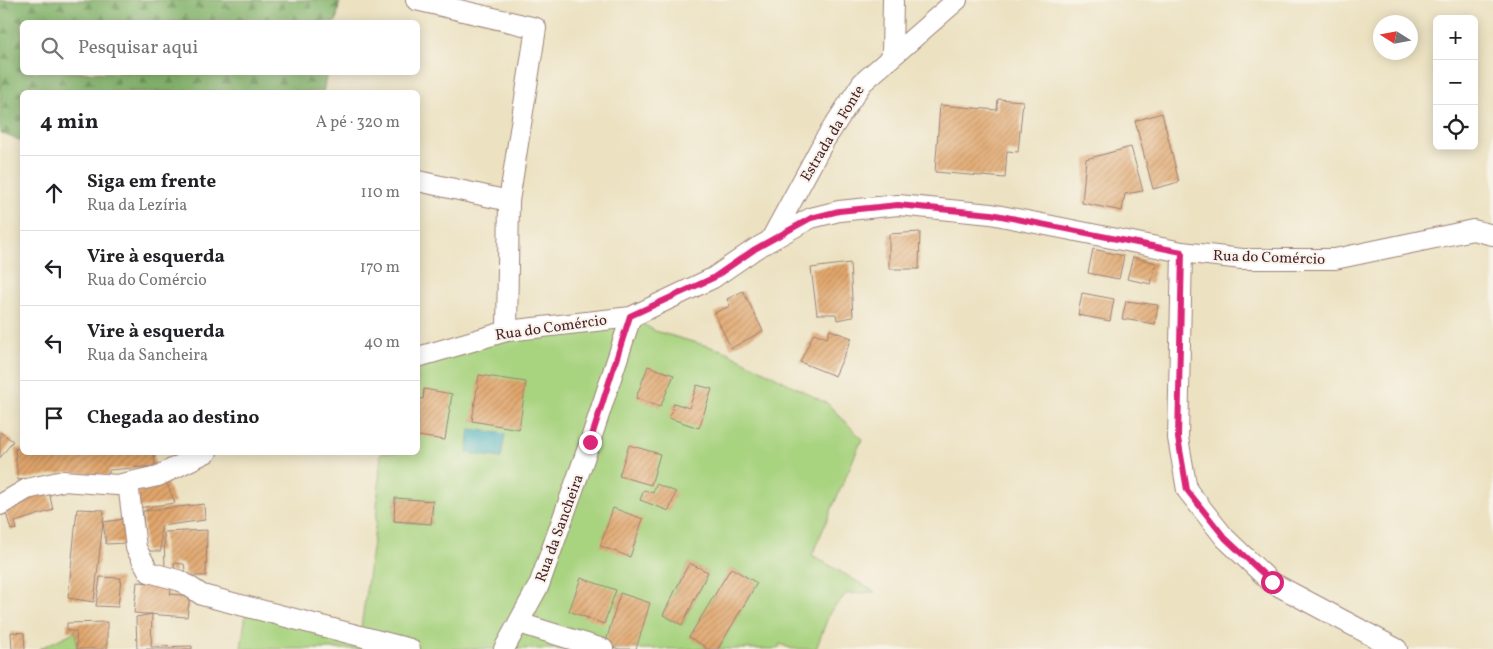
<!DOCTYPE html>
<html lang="pt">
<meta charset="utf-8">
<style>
:root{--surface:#fff;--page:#f2f2f2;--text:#202124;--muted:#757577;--line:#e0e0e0}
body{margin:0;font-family:Vollkorn,serif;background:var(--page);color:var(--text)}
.controls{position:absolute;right:15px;top:15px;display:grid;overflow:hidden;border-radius:8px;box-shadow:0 2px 12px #0003}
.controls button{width:45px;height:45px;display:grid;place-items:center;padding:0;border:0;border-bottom:1px solid var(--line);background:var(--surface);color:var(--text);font:25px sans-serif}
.compass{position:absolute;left:1373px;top:15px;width:45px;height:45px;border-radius:50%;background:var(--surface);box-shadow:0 2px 12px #0003;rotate:281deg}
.stop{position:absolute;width:15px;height:15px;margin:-11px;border:4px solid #db2777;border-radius:50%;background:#fff}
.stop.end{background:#db2777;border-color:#fff;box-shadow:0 1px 5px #0008}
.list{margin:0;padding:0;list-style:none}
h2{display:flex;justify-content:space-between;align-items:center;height:65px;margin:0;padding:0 20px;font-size:21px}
h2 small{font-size:16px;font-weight:400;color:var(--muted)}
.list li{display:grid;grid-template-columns:32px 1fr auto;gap:15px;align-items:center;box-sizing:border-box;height:75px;padding:0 20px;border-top:1px solid var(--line)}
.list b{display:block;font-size:19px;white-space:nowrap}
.list p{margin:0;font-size:16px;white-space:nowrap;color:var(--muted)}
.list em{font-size:16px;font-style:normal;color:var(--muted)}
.icon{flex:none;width:28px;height:28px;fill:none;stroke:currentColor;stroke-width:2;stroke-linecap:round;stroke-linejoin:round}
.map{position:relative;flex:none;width:1493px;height:649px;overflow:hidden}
.search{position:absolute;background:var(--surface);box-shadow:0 2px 12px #0003;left:20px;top:20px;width:400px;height:55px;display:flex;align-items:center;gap:12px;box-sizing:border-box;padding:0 18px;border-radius:8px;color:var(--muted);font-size:19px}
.panel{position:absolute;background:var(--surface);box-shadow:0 2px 12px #0003;left:20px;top:90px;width:400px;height:365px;border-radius:8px}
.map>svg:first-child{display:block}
</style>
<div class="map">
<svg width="1493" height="649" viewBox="0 0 1493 649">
<defs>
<pattern id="forest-firs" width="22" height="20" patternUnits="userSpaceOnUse" patternTransform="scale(1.25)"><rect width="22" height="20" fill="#86b56e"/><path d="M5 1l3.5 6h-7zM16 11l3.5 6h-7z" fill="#70935b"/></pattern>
<pattern id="building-hatch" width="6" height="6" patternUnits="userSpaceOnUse" patternTransform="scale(1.25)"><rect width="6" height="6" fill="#e1a66c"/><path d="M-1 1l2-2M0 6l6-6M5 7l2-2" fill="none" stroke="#b88759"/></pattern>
</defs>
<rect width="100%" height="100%" fill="#f7f3e8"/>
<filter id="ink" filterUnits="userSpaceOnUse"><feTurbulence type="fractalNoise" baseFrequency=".02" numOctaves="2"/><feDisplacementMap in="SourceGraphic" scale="10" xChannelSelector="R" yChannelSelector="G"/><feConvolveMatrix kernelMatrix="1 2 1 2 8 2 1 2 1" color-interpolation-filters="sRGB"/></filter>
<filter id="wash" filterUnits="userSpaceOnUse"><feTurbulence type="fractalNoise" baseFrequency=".0096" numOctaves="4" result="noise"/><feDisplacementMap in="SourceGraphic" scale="20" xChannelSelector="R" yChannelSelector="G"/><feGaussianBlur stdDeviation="1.12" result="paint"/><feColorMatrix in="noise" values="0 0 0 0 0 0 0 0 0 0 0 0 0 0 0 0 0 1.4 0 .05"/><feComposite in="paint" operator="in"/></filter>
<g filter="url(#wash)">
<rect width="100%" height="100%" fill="#ece2c2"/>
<!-- green -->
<path fill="#a8d37f" stroke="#797955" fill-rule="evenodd" d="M631,317L655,331L725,351L828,404L862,439L812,555L875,592L846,594L830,612L816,649H792L780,644L778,649H718L757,583L731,568L690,637L706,647L705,649H241L247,606L360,635L376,520L381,453L418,452V357ZM395,498L433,501L431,524L394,521ZM689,563L708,572L682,625L663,615Z
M76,631L77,649H39Z"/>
<!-- forest -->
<path fill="url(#forest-firs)" stroke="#686a4c" d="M0,0H340L336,22H22V72L327,73L323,92H22V141L0,133Z"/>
<!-- water -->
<path fill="#3faebc" stroke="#446674" d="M470,429L505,434L501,458L467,453Z"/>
<g id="blocks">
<!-- building -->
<path fill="url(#building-hatch)" d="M998,99L1023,101L1018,152L1007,151L1005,178L935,172L940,105L997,110Z
M1162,113L1179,182L1153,189L1135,121Z
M1131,147L1143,191L1125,194L1122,211L1082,203L1086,159Z
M920,232L919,269H889V234Z
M1093,249L1124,256L1119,279L1088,273Z
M1133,257L1156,263L1151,284L1127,279Z
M850,263L853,317L837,320L836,314H817L811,268Z
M743,291L763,331L731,348L714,313L730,306L727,299Z
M1082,293L1114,299L1110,321L1078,315Z
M1126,301L1158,305L1155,324L1122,319Z
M830,330L852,338L835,376L800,362L814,333L827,338Z
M648,366L674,375L660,407L636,398Z
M479,375L526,382L519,429L472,421Z
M697,385L712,389L699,428L669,418L674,403L689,408Z
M424,389L452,394L445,440L418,436V398L423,399Z
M0,432L13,441L0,458Z
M629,445L660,454L651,485L619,476Z
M22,448V452H154L155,466L109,470V476L69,472L18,480L15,449Z
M166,481L175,503L137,508L138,492Z
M656,484L676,492L669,511L640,500L644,490L653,493Z
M49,492L53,510L15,522L17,529L11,530L5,510L26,498Z
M395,498L433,501L431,524L394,521Z
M204,504L205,520L161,526V551H145L143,511Z
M613,508L643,519L630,557L600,546Z
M77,509L104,510L103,522L125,519L126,543L106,544L103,522L94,602L68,598Z
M207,530L206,576H186L184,564L174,563L175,572L165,570L164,532Z
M689,563L708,572L682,625L663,615Z
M731,568L757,583L718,649H705L706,647L689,637Z
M100,577L121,578L118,607L96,606Z
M581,578L616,590L604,624L569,611Z
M137,582L172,584L170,594L190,596L187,617L134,613Z
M620,593L650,603L636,649H619L605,645Z
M152,614L151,647L192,646V649H137L136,617Z
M107,622V649H77L76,631H67V623Z
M11,632L24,633L25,649H12Z"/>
</g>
</g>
<g filter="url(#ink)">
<use href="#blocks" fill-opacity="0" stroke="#9b8076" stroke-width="1"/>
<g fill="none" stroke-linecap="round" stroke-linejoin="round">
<defs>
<path id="minor" d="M416,0L536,28L509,201L507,331
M892,55L893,0
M418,181L509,201
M770,241L824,141L862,83L957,0
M1182,252L1178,438L1187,490L1225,538L1271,582L1397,649
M418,357L507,331L631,317L713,278L755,249L811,218L839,211L898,205L991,214L1182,252L1242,259H1335L1473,230L1493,235
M128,483L136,548L149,572L181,581L202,595L410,649
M0,505L27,489L63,481L117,485L158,476L207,452
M519,623L603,649
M504,649L539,585L590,442L631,317"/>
</defs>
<!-- minor casing -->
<use href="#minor" stroke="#9b8076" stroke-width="22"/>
<!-- minor -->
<use href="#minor" stroke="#fff" stroke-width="20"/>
</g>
</g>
<g fill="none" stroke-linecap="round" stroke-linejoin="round" filter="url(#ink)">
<!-- route -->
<path stroke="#db2777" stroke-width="6" d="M590,442L630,316L713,278L755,249L811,218L839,211L898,205L991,214L1182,252L1178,438L1187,490L1225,538L1272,582"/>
</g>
<g text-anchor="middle" stroke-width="4" stroke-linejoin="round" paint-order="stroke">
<!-- street labels -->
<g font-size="15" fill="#4a1f2b" stroke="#f7f3e8">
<text transform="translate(832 133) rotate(-59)" y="5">Estrada da Fonte</text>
<text transform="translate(1269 257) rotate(2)" y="5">Rua do Comércio</text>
<text transform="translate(551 327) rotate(-8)" y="5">Rua do Comércio</text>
<text transform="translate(559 528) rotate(-70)" y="5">Rua da Sancheira</text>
</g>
</g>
</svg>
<div class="controls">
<button>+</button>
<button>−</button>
<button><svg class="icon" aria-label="locate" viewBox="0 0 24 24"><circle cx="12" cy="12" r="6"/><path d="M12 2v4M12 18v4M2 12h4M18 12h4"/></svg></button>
</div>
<svg class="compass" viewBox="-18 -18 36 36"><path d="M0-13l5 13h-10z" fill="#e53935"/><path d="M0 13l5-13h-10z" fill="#757577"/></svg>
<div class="stop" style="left:1272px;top:582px"></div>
<div class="stop end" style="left:590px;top:442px"></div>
<div class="search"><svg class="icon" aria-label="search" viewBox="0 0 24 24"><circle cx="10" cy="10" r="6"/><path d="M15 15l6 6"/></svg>Pesquisar aqui</div>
<section class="panel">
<h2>4 min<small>A pé · 320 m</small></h2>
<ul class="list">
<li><svg class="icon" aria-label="ahead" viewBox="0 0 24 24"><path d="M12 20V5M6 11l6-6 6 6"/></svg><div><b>Siga em frente</b><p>Rua da Lezíria</p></div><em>110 m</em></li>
<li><svg class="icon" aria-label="left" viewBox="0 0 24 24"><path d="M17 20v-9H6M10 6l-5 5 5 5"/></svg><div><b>Vire à esquerda</b><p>Rua do Comércio</p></div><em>170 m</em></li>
<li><svg class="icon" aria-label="left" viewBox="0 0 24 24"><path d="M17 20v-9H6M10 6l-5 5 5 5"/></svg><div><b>Vire à esquerda</b><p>Rua da Sancheira</p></div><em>40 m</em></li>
<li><svg class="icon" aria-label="arrive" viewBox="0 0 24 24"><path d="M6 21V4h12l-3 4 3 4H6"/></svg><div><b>Chegada ao destino</b></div></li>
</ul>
</section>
</div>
